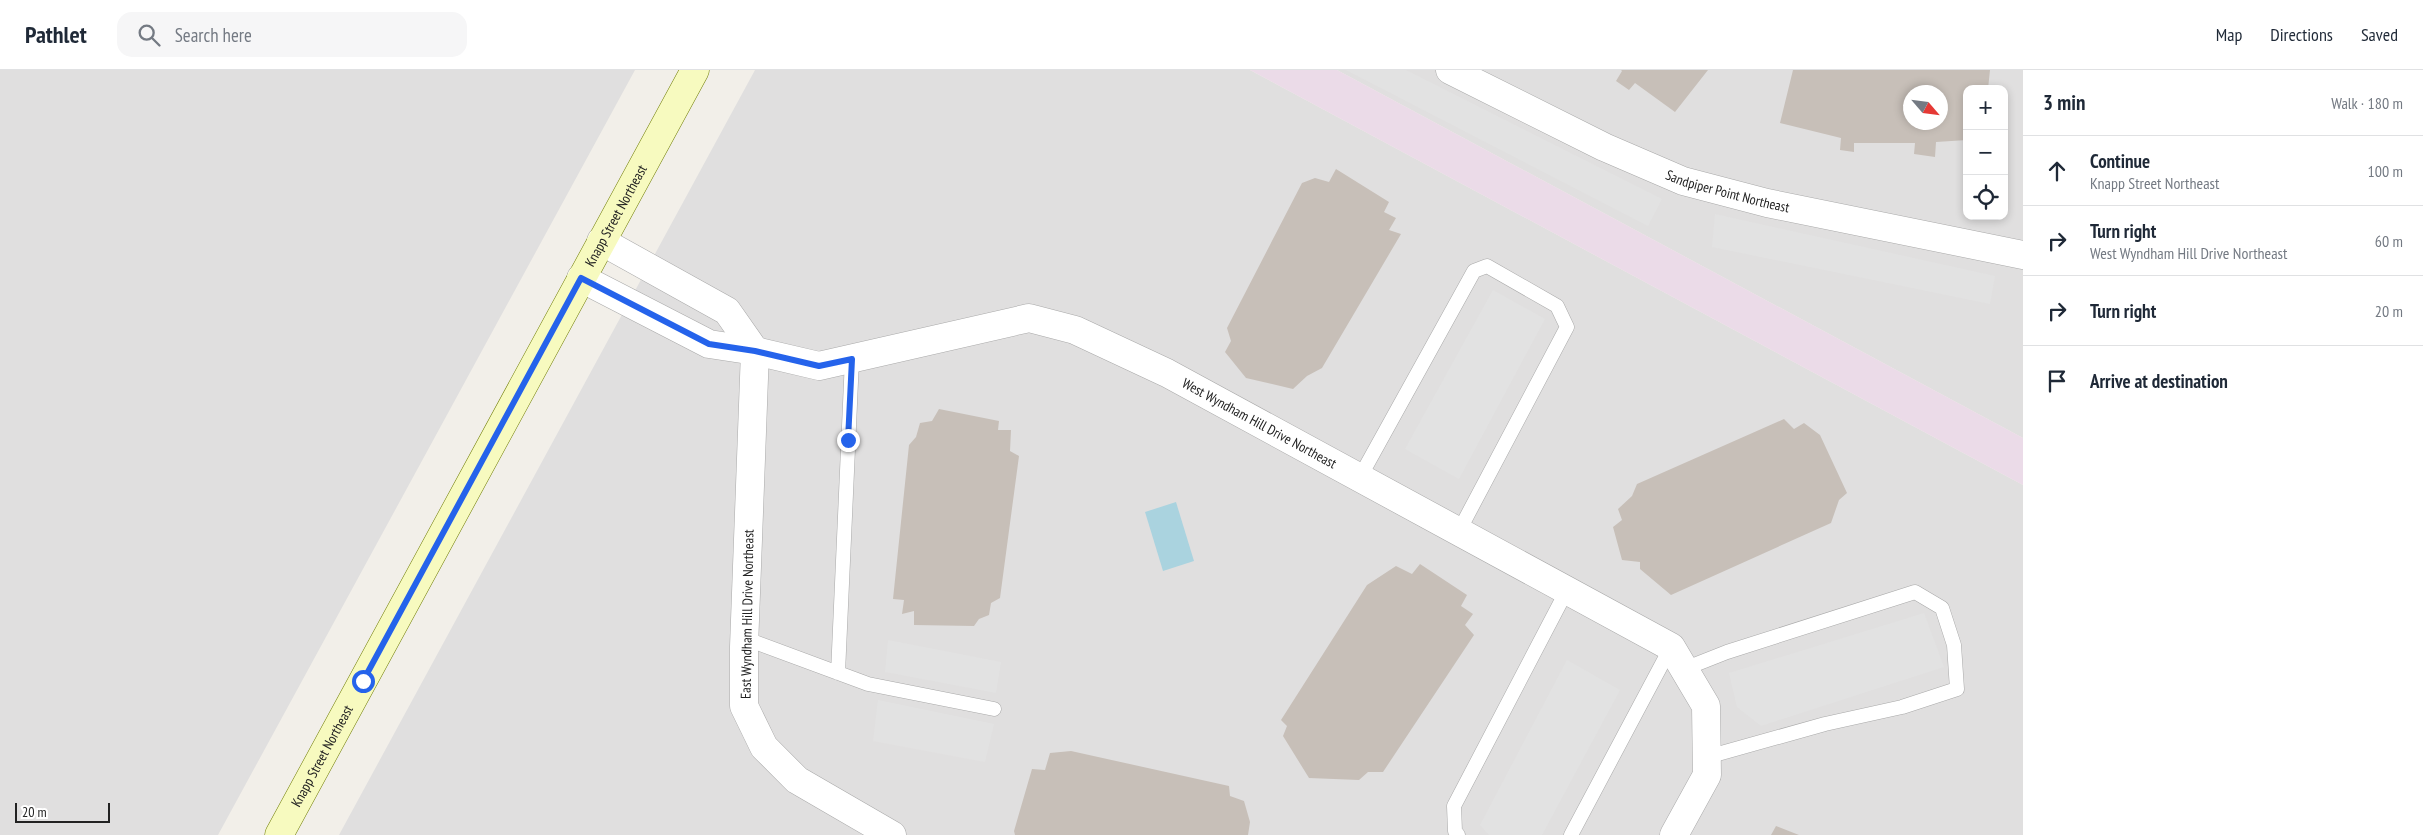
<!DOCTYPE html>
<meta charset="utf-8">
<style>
:root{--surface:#fff;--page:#f6f6f7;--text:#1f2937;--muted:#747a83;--line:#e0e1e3}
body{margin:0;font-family:"PT Sans Narrow",sans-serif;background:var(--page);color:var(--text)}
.controls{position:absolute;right:15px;top:15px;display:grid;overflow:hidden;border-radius:10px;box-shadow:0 2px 8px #0003}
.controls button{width:45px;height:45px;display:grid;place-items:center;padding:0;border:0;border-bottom:1px solid var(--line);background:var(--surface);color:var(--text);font:25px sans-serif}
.compass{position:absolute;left:1903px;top:15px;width:45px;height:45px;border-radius:50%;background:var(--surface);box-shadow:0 2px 8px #0003;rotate:118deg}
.scale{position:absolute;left:15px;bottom:12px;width:95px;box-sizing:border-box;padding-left:5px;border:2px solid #222;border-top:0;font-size:14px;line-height:18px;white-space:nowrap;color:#222;-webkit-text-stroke:4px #fff;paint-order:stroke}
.stop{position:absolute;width:15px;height:15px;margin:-11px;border:4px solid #2563eb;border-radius:50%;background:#fff}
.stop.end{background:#2563eb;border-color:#fff;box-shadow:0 1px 5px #0008}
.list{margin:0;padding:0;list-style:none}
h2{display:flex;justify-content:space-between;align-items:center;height:65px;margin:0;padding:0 20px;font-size:21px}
h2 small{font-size:16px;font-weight:400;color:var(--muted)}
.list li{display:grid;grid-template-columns:32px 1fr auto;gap:15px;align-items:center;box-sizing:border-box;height:70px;padding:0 20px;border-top:1px solid var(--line)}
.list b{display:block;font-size:19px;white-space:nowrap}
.list p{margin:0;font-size:16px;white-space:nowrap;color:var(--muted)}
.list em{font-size:16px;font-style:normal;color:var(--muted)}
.icon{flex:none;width:28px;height:28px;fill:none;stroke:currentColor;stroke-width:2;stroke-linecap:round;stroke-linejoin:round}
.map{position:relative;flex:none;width:2023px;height:765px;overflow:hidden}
header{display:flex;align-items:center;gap:30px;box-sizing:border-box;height:70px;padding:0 25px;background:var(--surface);border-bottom:1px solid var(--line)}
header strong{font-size:24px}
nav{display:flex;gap:28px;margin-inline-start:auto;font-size:18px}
.search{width:350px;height:45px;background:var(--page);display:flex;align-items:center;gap:12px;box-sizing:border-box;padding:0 18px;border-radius:15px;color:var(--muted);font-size:19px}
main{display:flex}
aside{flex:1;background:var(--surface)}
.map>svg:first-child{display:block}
</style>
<header>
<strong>Pathlet</strong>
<div class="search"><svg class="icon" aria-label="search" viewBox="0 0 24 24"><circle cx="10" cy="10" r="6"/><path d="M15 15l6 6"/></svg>Search here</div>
<nav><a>Map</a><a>Directions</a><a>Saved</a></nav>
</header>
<main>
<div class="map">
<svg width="2023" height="765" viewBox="0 0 2023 765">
<rect width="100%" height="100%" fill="#f2efe9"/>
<!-- residential -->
<path fill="#e0dfdf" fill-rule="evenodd" d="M0,0H635L218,765H0Z
M755,0H1250L2023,415V765H339Z
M1337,0H2023V368ZM1967,19H2004V146H1967ZM1910,22H1940V52H1910Z"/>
<!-- industrial -->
<path fill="#ebdbe8" d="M1250,0H1337L2023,368V415Z"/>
<!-- parking -->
<path fill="#e2e2e2" d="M1346,0H1406L1662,129L1648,156Z
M1715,144L1995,206L1990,234L1712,177Z
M1493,220L1545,249L1459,409L1405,379Z
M1924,543L1944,597L1761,656L1737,637L1729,603Z
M888,570L1001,592L996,623L885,602Z
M1567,590L1620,620L1542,765H1489L1480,755Z
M878,630L994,654L985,692L873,671Z"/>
<!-- water -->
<path fill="#aad3df" d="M1176,432L1194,491L1163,501L1145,442Z"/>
<!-- building -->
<path fill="#c7bfb8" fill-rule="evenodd" d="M1621,0H1708L1675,42L1635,13L1629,20L1616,11L1622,1Z
M1793,0H1990L1988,19H1967V70L1936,72L1935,87L1914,84L1915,73H1854V82L1840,80L1841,68L1780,53ZM1910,22H1940V52H1910Z
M1336,99L1389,132L1384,142L1396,148L1389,160L1401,164L1322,298L1307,306L1293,319L1246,308L1225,282L1231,271L1227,258L1302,113L1315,108L1329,112Z
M939,339L999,351L998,360H1011L1010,381L1019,386L1000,528L991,533L989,545L979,549L974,556L914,555V541L902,544L904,530L893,529L909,375L916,367L920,353L932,351Z
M1784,349L1794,359L1804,353L1820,365L1847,423L1839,430L1831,453L1671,525L1640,499V492L1622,490L1613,457L1622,450L1618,439L1632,426L1637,414Z
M1420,494L1467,525L1461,536L1473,544L1465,555L1474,565L1383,702H1368L1359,710L1309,708L1283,666L1287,656L1281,650L1367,515L1396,496L1412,504Z
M1071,681L1229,716L1230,726L1244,731L1250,752L1248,765H1015L1014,761L1032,699L1045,700L1050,683Z
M1776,756L1799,765H1771Z"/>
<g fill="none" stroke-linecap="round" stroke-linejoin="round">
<defs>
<path id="service" d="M1360,407L1474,201L1487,196L1557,236L1567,257L1459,461
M744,568L868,614L994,639
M1684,599L1727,582L1915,522L1942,538L1954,575L1957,619L1902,637L1825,654L1707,687
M838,603L852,289
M1458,765L1455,761L1454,736L1567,520
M1571,765L1671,577"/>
<g id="minor">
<path id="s1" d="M1450,0L1604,77L1683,111L1767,133L2023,185"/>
<path d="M601,171L727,241L755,281"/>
<path id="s2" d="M581,208L709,274L755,281L819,296L1029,248L1075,260L1167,303L1671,577L1706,636L1707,705L1674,765"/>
<path d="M755,281L744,577V636L764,677L797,710L892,765"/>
</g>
<g id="secondary">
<path id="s3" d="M279,765L695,0"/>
</g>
</defs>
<!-- service casing -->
<use href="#service" stroke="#a9a9a9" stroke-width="15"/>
<!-- minor casing -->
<use href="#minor" stroke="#a9a9a9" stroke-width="29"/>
<!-- secondary casing -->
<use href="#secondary" stroke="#707d05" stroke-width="29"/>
<!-- service -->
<use href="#service" stroke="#fff" stroke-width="14"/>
<!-- minor -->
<use href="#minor" stroke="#fff" stroke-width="28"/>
<!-- secondary -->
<use href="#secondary" stroke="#f7fabf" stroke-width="28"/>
</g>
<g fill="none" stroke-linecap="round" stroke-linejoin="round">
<!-- route -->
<path stroke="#2563eb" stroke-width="6" d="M363,611L581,208L709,274L755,281L819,296L852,289L848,370"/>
</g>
<g text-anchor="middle" stroke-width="4" stroke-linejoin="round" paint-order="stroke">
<!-- street labels -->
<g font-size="14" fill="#222" stroke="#fff">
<text dy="5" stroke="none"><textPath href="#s1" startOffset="304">Sandpiper Point Northeast</textPath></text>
<text dy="5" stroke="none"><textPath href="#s3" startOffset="705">Knapp Street Northeast</textPath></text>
<text dy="5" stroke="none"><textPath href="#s2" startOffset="726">West Wyndham Hill Drive Northeast</textPath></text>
<text transform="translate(747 544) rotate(-89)" y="5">East Wyndham Hill Drive Northeast</text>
<text dy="5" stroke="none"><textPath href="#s3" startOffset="90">Knapp Street Northeast</textPath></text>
</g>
</g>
</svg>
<div class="controls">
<button>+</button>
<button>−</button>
<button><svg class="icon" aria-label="locate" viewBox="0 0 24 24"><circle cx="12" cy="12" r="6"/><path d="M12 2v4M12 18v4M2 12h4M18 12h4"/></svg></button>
</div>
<svg class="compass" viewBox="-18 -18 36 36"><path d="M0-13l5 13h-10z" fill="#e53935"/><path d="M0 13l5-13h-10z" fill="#747a83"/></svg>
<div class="scale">20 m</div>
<div class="stop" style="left:363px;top:611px"></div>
<div class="stop end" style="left:848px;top:370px"></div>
</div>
<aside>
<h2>3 min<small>Walk · 180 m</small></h2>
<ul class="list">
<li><svg class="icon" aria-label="ahead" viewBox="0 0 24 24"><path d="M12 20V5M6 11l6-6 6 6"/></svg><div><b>Continue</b><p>Knapp Street Northeast</p></div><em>100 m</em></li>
<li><svg class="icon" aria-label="right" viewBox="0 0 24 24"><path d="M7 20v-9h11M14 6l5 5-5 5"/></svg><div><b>Turn right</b><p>West Wyndham Hill Drive Northeast</p></div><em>60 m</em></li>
<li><svg class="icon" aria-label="right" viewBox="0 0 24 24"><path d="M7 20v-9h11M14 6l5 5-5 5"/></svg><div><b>Turn right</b></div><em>20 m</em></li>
<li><svg class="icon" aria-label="arrive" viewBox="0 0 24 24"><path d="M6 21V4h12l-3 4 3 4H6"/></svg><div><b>Arrive at destination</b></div></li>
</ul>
</aside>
</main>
